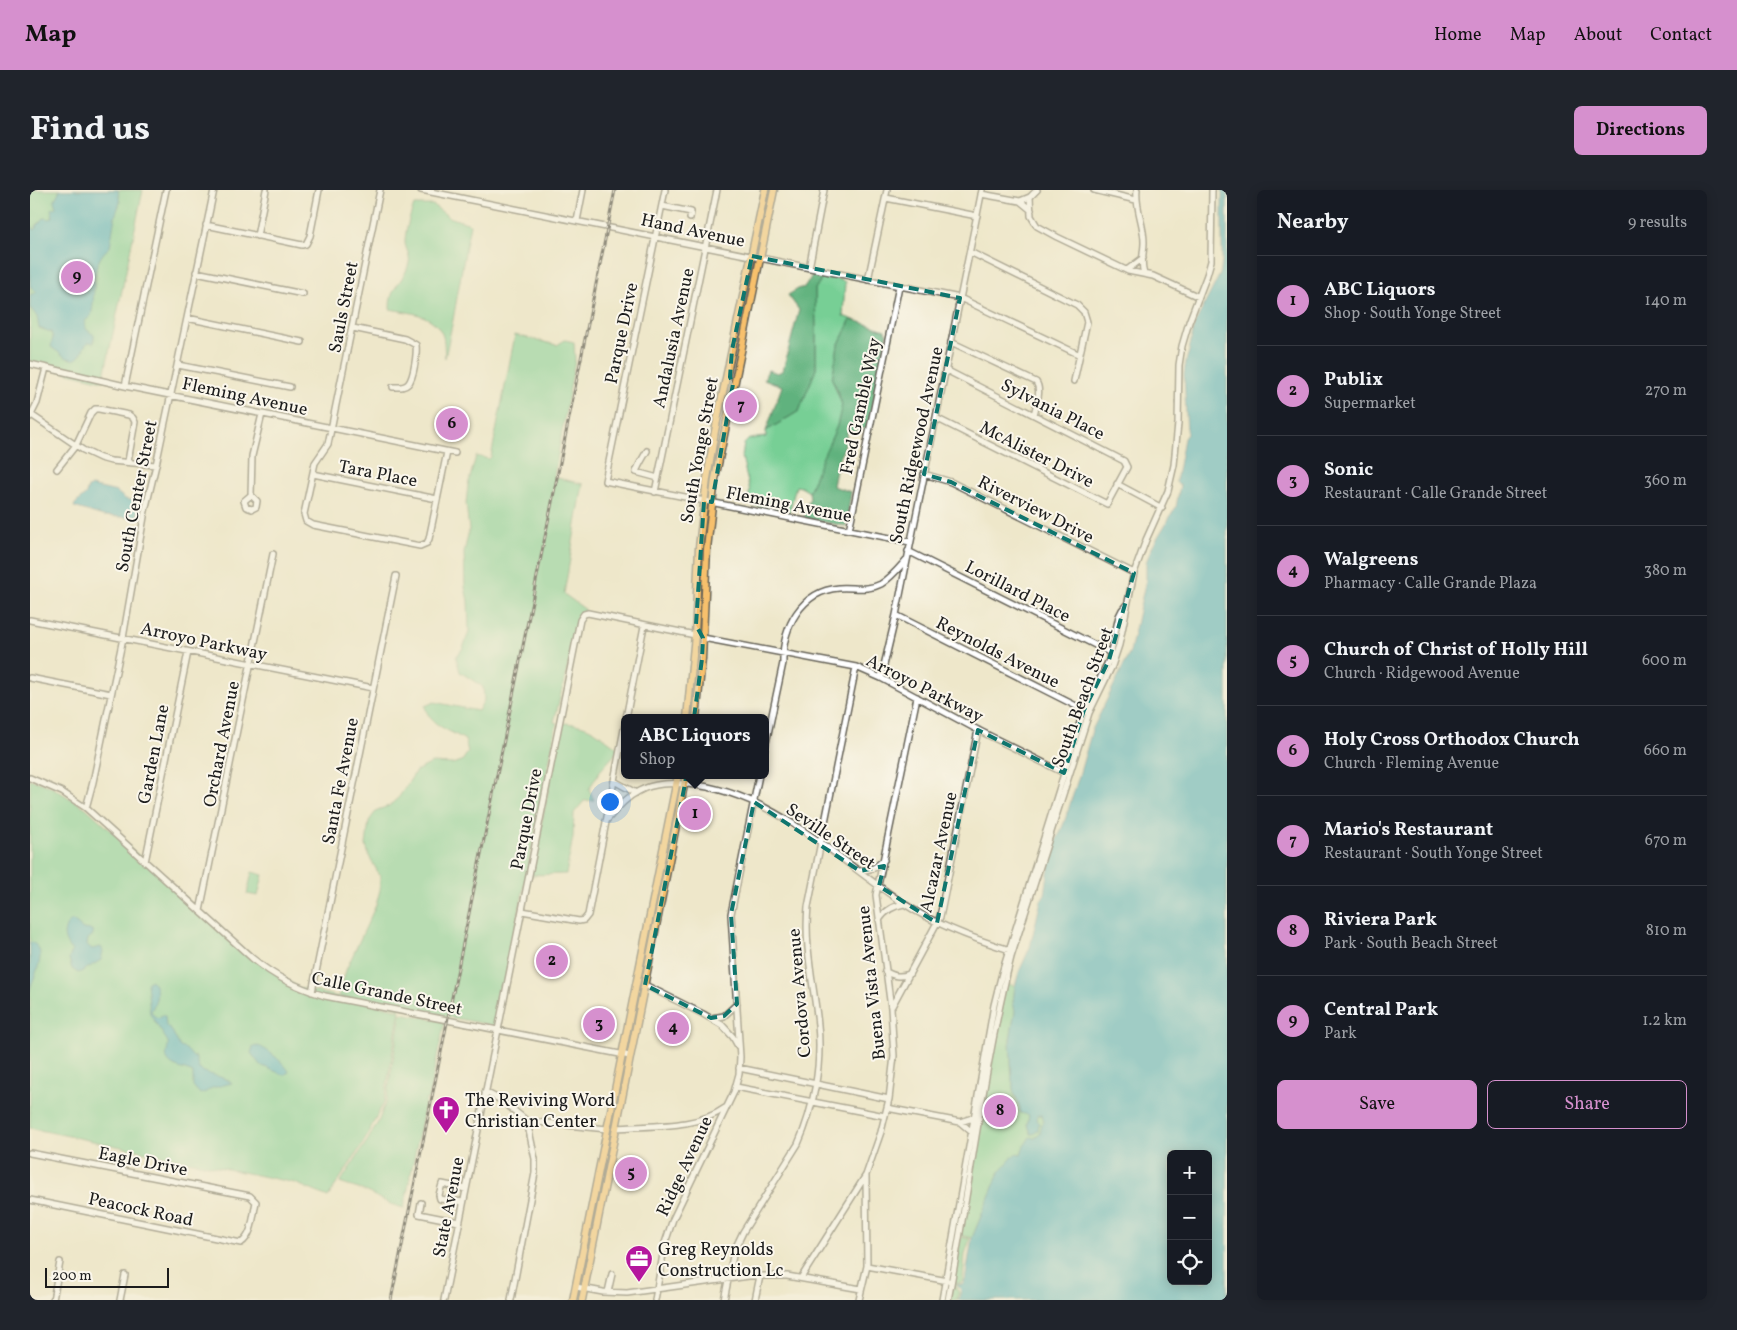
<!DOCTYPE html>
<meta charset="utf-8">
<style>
:root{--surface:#171b24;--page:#20242c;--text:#f1f3f6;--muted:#9ea1a6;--line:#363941;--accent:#d690ce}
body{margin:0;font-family:Vollkorn,serif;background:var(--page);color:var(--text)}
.controls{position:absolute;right:15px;bottom:15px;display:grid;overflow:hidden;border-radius:8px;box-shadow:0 2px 12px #0003}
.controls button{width:45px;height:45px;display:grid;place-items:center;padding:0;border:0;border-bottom:1px solid var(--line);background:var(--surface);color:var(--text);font:25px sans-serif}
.scale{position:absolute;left:15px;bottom:12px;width:124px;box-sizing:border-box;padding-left:5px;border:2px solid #1c1c1c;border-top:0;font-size:14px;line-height:18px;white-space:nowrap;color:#1c1c1c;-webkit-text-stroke:4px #fbf7ec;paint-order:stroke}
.you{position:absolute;left:579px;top:611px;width:18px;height:18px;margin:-12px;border:4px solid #fff;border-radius:50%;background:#1a73e8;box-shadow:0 0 0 8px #1a73e833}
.badge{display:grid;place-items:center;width:32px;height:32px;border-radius:50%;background:var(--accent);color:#111;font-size:16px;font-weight:700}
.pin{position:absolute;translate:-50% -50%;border:2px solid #fff;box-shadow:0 1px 5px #0006}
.popup{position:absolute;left:591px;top:524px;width:148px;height:65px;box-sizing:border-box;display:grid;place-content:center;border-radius:8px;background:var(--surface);filter:drop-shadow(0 1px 4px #0005);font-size:16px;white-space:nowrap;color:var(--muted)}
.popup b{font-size:19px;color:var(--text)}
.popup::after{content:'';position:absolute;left:50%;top:100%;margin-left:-10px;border:10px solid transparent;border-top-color:var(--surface)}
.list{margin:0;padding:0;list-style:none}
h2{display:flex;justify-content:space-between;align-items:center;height:65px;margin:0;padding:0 20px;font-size:21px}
h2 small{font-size:16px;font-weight:400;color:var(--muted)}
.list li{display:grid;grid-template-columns:32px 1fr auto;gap:15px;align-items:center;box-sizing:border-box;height:90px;padding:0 20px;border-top:1px solid var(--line)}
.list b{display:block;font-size:19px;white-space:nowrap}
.list p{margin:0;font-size:16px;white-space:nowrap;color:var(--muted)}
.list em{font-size:16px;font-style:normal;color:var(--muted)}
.actions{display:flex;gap:10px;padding:15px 20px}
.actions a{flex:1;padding:11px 0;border:1px solid var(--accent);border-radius:8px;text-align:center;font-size:18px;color:var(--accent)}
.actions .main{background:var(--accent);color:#111}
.icon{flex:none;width:28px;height:28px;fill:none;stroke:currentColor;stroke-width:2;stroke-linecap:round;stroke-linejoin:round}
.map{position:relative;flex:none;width:1197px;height:1110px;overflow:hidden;border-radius:8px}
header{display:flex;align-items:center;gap:30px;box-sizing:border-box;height:70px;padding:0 25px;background:var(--accent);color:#111}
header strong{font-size:24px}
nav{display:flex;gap:28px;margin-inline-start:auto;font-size:18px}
.intro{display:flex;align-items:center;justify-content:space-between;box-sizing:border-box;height:120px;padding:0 30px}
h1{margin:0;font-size:35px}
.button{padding:12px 22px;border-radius:8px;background:var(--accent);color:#111;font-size:18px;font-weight:700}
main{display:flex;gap:30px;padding:0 30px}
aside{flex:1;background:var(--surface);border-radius:8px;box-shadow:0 2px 12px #0003}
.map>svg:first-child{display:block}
</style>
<header>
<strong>Map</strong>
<nav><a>Home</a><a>Map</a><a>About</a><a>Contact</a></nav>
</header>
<div class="intro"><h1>Find us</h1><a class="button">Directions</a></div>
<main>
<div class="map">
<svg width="1197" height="1110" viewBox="0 0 1197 1110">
<rect width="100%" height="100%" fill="#fbf7ec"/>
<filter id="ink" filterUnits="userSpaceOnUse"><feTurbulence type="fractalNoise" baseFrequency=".02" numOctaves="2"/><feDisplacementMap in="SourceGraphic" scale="10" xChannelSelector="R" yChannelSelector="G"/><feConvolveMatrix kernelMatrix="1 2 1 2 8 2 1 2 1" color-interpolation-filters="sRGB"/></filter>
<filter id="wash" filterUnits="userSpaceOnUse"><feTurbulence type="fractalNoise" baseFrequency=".0096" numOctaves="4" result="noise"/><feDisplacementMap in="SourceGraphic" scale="20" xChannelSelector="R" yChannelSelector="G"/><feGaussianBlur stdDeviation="1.12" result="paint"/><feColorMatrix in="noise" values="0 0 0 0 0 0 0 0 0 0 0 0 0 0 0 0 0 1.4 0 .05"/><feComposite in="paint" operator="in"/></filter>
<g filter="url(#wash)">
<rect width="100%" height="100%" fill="#eee7ca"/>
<!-- green -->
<path fill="#77cf95" stroke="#4a7658" d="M0,0H113L73,191L0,174Z
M384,15H403L419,27L440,34L423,130L415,168C414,160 415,150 412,144C403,123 379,123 360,119C359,96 374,93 379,73C381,64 374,58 375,50C376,38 380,26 384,15Z
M794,85H799L815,92L813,126L821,129L808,156L802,189L812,215L807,236L779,302L771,297L766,296L759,323L716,314L720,301L712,267L714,254L719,249L736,247V241L769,221L786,179V141L785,99Z
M485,145L527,155L535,150L544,152L545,170L524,287L553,294L534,404L556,420L551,423L524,532L527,533L466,836L309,806L316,780L346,715L350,700V686L339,666L336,655L339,631L347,620L359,616L369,607L386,581L402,573L422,574L432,571L438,562L435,550C420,540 399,536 395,516L404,512L448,521L454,510L453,497L430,482L426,467L433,458L439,442L438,411L435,397L434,363L439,340L436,313L438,295L446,266L459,269L461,267Z
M532,533C561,534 565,542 588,558L587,562L570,581L559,599L564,610L554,611L544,623L543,647L536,684L501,685Z
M0,589L20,596L56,618L213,760L269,798L370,820L354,912L332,955L298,1007L265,993L0,938Z
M222,682L233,685L228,706L217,704Z
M975,793L985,796L983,812L985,821L980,850L982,891L983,892C982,906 989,917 999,925L997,935L1000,940V944L1008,932L1006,930L1007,926L1009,925H1012L1014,928L1011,943C1000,951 995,951 991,965H985L969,983L942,1048L929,1045Z
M371,823L415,831L398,909H396L374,1018C357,1014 351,1009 337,1002C328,998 319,997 310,993C322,973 336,955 347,934C351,927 352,919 356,912Z
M931,1047L940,1049L935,1064L933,1091L931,1093H926L925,1097L929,1102L926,1110H920Z"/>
<!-- forest -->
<path fill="#61b27e" stroke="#3e674d" d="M783,84L794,85L785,99L786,141V179L769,221L736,241L752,196L734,189L738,180L748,183L753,180L769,120L758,105L768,99L775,97Z
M821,129L855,140V142L857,143L838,238L817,242L814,258L808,270L803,296L821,302L816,336L776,329L773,322L780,308L779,302L791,271L807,236L812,215L807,199L802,189L808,156Z"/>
<!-- water -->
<path fill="#3facbe" stroke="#2e646d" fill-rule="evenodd" d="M30,0H88L90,13L85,26L80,57C58,73 67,104 61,126L55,131L56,139L64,145V153L59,152C51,157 55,165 44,170L35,167L21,157L23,147L21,142L9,138L7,127L0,117V105L7,102L0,96V38L2,36L4,40L7,38L6,36L14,28L20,29L23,27L21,19L26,17L24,11Z
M1192,0H1197V1110H928L931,1101L930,1098L927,1097V1094L932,1095L935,1091L942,1048L969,983L985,964L991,965L994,956L1000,947L1004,948L1010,943L1012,933L1014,931L1012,925H1009L1007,926L1006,930L1009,933L1008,941L1003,944H1000V940L997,935L999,925L990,923C991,912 981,904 983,893L982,891L980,850L985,821L983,812L985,796L989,782L1000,757L1011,710L1015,704L1021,663L1034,633L1049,586L1062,540L1100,462L1116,389V372L1123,355L1146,317L1150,295L1146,292L1154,248L1157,244L1154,184L1156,171L1159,161L1164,135L1190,84L1192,72ZM1141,964H1178V1091H1141Z
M61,296L87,302L94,308L98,310L110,309L107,328L73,326L44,317L45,314L56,304L57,299Z
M40,731H43L53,739L62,740L63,745L58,749L57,755L62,759L71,757L73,761L71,770L51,782L48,783L42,779L39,769L42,761C33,751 31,741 40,731Z
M1,752C21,760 2,788 0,801V753Z
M121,790C130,799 127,811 121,821L123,825L128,828L132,825L135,826L136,836L142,841L150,857L156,859L164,868L165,866L169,879C179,886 192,885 202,893L182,898L176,902L170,904L163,896V883C156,879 140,878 137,869C135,864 139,858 138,852L120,824L117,793Z
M227,856C234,856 257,875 259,882L254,885L230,875L221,863L223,857Z"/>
</g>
<g filter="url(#ink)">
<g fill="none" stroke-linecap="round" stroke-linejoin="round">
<defs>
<path id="minor" d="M350,0L298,254L285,273L274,324L276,331L283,335L390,356L397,353L399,349L417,262
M391,0L930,108L1050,165
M635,0L575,291L880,352
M1064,0L1106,10
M1107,0C1105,18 1114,34 1114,52C1114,63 1110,73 1114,84
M951,4L990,11L1001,20
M1000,7L1001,26L1007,36L1027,47L1098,81L1123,86L1169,107
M856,8L947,26
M990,11L1000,7L1007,0
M632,16L661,22L660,28
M547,31L553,0
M176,35L272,55L276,54L280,46L289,0
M227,46L236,0
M940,62L1047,115L1054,122L1057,132L1044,191
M779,78L794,0
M1097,80L1113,68
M166,82L273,104
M838,90L857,0
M157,128L272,152
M323,138L375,149L386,155C387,163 384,188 378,194C374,198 369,197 363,197
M921,152L1006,192C1012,200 1006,215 1004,225
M0,174L95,196L425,263
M148,175L260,197
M95,196L136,0
M0,224L53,260L70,268L81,271L126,275
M0,227L7,213L16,178
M906,228L1077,314L1097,277L1094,271L916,180
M617,261C613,268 609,274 606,282L628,288
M27,279L46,255L61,223L65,219H69L99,225L103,228L105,232L98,271
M283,284L407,309
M894,284L921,292L1104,383
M1087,294L1132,318
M625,302L687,0
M221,305L227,311L226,317L222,319L216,317L214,311L221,305L222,266L232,224
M819,340L869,96
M878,361L1083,464
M866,425L1056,521
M0,430L343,498
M673,448L826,477L851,488L948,540L1036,584
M0,488L81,504
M851,488L866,425L952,0
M596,528L614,436
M735,558L753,473C752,438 771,401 809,398C823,397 838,401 851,394C861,388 869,378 876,370
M0,588L32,602L56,618L222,768C245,787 266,797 295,806L600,866
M584,591L606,603
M56,618L63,592L93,448L115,321L126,275L184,0
M576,631C586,620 595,608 609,601C624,593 640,593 657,594C743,601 807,670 876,715C908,736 944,749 980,760
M115,672L158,462
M830,681L844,678L854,670
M170,721L243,364
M492,721L549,731L554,730L558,725L595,534
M849,730C856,720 863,716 874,714
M855,781C863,786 869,788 879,784
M615,795L673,824L692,835L703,847L708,856
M282,802L366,386
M862,816L910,727L948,540
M682,828L694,826L707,814
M709,878L859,909
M706,897L855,926
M455,902L471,910L497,931L577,939
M857,918L930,932L944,944
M930,932L946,927
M586,938C621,935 666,939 695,918
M0,963L220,1006L226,1012C223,1025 223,1045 211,1053L0,1010
M433,1012L410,1009L409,1005L412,994L436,999
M391,1013L389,1024L429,1032
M837,1076L918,1091
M771,1088L836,985L851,942L859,909L864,866L861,818L846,705L887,507
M546,1097L573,1102L597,1103L719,1086H757L831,1099
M578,1102L582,1084
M23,1110L30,1072
M90,1110L95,1085
M414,1110L550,430L554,424L558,423L665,445
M481,1110L505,983V969L497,931
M625,1110L635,1053L643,1029L704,902L709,884L710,867L701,724L729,585
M694,1110L704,1061L713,1042L768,954C784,918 792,874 788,835C784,795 774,757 778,717L826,477
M725,1110L730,1086
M829,1110L837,1076L836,986
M912,1110L964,815L972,783L1052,526L1079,470L1089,426L1092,420L1097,414
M918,1110C940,996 953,880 981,767L1059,523L1082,476L1089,455L1104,383L1116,350L1138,301L1144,275L1148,233L1149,175L1152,156L1159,132L1177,85L1181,71L1182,0"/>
<path id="major" d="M657,528L665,445L669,357L677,289L685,241L735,0
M666,528L672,469L677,359L685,289L744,0
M543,1110L648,585
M552,1110L656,585"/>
</defs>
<!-- minor casing -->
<use href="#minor" stroke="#666359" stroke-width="8"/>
<!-- major casing -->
<use href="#major" stroke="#666359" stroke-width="9"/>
<!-- minor -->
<use href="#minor" stroke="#fff" stroke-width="5"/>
<!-- major -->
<use href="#major" stroke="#f7c06c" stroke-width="6"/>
<defs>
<path id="rail" d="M361,1110L585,0"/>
</defs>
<!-- rail casing -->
<use href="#rail" stroke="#1c1c1c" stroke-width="3"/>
<!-- rail -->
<use href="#rail" stroke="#fbf7ec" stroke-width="1" stroke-dasharray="4" stroke-linecap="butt"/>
</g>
</g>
<!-- marked area -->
<path d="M0 0H1197V1110H0ZM722,66L930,108L894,284L921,292L1104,383L1079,470L1054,520L1034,583L948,540L907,733L849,696L854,676L830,681L724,612L701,724L707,814L694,826L681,828L615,795L655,594L672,469L673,448L666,435L674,311L682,312L703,194L700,187L702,160Z" fill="#eee7ca" fill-opacity=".55" fill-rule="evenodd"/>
<path fill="none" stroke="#0f766e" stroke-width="4" stroke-dasharray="10 6" stroke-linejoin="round" d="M722,66L930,108L894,284L921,292L1104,383L1079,470L1054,520L1034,583L948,540L907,733L849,696L854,676L830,681L724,612L701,724L707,814L694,826L681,828L615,795L655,594L672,469L673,448L666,435L674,311L682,312L703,194L700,187L702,160Z"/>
<!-- icons -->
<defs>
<symbol id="church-pin" viewBox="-11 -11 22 30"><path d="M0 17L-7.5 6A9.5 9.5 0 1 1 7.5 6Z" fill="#b5179e" stroke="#fbf7ec"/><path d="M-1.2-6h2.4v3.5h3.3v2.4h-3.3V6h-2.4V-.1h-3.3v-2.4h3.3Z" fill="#fff"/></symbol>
<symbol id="office-pin" viewBox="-11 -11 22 30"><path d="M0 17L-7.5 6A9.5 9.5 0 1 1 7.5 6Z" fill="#b5179e" stroke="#fbf7ec"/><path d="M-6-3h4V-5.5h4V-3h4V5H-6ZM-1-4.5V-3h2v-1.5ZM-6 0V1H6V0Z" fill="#fff"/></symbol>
</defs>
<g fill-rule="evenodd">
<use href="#church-pin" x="400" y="904" width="32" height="43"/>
<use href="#office-pin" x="593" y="1053" width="32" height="43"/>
</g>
<g text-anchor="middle" stroke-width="4" stroke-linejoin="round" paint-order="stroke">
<!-- street labels -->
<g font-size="18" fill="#1c1c1c" stroke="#fbf7ec">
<text transform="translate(663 40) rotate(12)" y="6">Hand Avenue</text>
<text transform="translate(313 117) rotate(-79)" y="6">Sauls Street</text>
<text transform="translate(591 143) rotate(-78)" y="6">Parque Drive</text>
<text transform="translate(643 148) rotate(-78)" y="6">Andalusia Avenue</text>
<text transform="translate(215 206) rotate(12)" y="6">Fleming Avenue</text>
<text transform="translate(830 216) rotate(-78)" y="6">Fred Gamble Way</text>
<text transform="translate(1023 219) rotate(27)" y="6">Sylvania Place</text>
<text transform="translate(886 255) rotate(-78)" y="6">South Ridgewood Avenue</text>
<text transform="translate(669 260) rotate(-80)" y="6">South Yonge Street</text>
<text transform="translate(1007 264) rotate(27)" y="6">McAlister Drive</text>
<text transform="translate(348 283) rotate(11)" y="6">Tara Place</text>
<text transform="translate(106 306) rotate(-79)" y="6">South Center Street</text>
<text transform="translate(759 314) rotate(11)" y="6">Fleming Avenue</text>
<text transform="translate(1006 319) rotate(27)" y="6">Riverview Drive</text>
<text transform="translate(988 401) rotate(27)" y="6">Lorillard Place</text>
<text transform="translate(174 451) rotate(12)" y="6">Arroyo Parkway</text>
<text transform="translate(968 462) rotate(27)" y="6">Reynolds Avenue</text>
<text transform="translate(895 498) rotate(27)" y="6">Arroyo Parkway</text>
<text transform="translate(1052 507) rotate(-70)" y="6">South Beach Street</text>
<text transform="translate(191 554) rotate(-79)" y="6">Orchard Avenue</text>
<text transform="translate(123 564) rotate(-79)" y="6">Garden Lane</text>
<text transform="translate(310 591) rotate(-79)" y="6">Santa Fe Avenue</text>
<text transform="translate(496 629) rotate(-79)" y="6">Parque Drive</text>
<text transform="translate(801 646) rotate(34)" y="6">Seville Street</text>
<text transform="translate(908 662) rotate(-78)" y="6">Alcazar Avenue</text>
<text transform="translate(841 793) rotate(-96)" y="6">Buena Vista Avenue</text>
<text transform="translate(357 803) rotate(12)" y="6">Calle Grande Street</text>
<text transform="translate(769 803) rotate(-95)" y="6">Cordova Avenue</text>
<text transform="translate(113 971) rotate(11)" y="6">Eagle Drive</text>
<text transform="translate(654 976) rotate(-65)" y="6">Ridge Avenue</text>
<text transform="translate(418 1017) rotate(-79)" y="6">State Avenue</text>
<text transform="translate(111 1019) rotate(12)" y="6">Peacock Road</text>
</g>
<!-- poi labels -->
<g font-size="18" fill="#1c1c1c" stroke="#fbf7ec" text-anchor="start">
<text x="435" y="916">The Reviving Word<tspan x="435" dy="21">Christian Center</tspan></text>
<text x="628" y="1065">Greg Reynolds<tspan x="628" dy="21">Construction Lc</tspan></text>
</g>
</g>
</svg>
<div class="controls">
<button>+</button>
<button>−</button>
<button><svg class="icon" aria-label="locate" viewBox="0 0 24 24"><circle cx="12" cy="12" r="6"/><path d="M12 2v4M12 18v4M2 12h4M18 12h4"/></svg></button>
</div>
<div class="scale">200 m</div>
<div class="you"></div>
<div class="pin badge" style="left:665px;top:624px">1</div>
<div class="popup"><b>ABC Liquors</b>Shop</div>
<div class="pin badge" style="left:522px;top:771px">2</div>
<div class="pin badge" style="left:569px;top:834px">3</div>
<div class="pin badge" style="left:643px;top:838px">4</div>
<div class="pin badge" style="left:601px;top:983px">5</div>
<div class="pin badge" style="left:422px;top:234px">6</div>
<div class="pin badge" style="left:711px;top:216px">7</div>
<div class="pin badge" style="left:970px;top:921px">8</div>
<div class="pin badge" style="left:47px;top:87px">9</div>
</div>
<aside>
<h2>Nearby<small>9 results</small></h2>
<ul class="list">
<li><span class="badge">1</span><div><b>ABC Liquors</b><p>Shop · South Yonge Street</p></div><em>140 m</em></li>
<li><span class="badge">2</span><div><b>Publix</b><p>Supermarket</p></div><em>270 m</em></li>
<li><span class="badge">3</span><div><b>Sonic</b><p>Restaurant · Calle Grande Street</p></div><em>360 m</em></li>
<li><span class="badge">4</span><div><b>Walgreens</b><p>Pharmacy · Calle Grande Plaza</p></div><em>380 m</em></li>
<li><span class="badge">5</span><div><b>Church of Christ of Holly Hill</b><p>Church · Ridgewood Avenue</p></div><em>600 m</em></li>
<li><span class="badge">6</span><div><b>Holy Cross Orthodox Church</b><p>Church · Fleming Avenue</p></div><em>660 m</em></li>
<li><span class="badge">7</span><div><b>Mario's Restaurant</b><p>Restaurant · South Yonge Street</p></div><em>670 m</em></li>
<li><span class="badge">8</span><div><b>Riviera Park</b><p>Park · South Beach Street</p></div><em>810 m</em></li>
<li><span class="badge">9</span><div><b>Central Park</b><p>Park</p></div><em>1.2 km</em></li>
</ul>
<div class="actions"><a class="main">Save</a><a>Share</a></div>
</aside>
</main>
